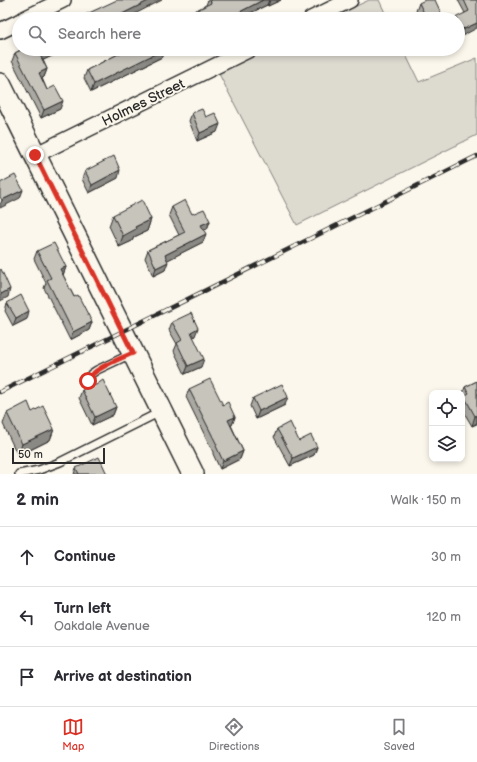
<!DOCTYPE html>
<meta charset="utf-8">
<style>
:root{--surface:#fff;--page:#f7f7f7;--text:#2b2b33;--muted:#7c7c81;--line:#e1e1e2;--accent:#d93025}
body{margin:0;font-family:"Balsamiq Sans",sans-serif;background:var(--page);color:var(--text)}
.controls{position:absolute;right:12px;bottom:12px;display:grid;overflow:hidden;border-radius:8px;box-shadow:0 2px 6px #0003}
.controls button{width:36px;height:36px;display:grid;place-items:center;padding:0;border:0;border-bottom:1px solid var(--line);background:var(--surface);color:var(--text);font:20px sans-serif}
.scale{position:absolute;left:12px;bottom:10px;width:93px;box-sizing:border-box;padding-left:4px;border:2px solid #2b2b2b;border-top:0;font-size:11px;line-height:14px;white-space:nowrap;color:#2b2b2b;-webkit-text-stroke:3px #fbf7ec;paint-order:stroke}
.stop{position:absolute;width:12px;height:12px;margin:-9px;border:3px solid #d93025;border-radius:50%;background:#fff}
.stop.end{background:#d93025;border-color:#fff;box-shadow:0 1px 4px #0008}
.list{margin:0;padding:0;list-style:none}
h2{display:flex;justify-content:space-between;align-items:center;height:52px;margin:0;padding:0 16px;font-size:17px}
h2 small{font-size:13px;font-weight:400;color:var(--muted)}
.list li{display:grid;grid-template-columns:26px 1fr auto;gap:12px;align-items:center;box-sizing:border-box;height:60px;padding:0 16px;border-top:1px solid var(--line)}
.list b{display:block;font-size:15px;white-space:nowrap}
.list p{margin:0;font-size:13px;white-space:nowrap;color:var(--muted)}
.list em{font-size:13px;font-style:normal;color:var(--muted)}
.icon{flex:none;width:22px;height:22px;fill:none;stroke:currentColor;stroke-width:2;stroke-linecap:round;stroke-linejoin:round}
.map{position:relative;flex:none;width:477px;height:474px;overflow:hidden}
.search{position:absolute;background:var(--surface);box-shadow:0 2px 6px #0003;left:12px;right:12px;top:12px;height:44px;display:flex;align-items:center;gap:10px;box-sizing:border-box;padding:0 14px;border-radius:22px;color:var(--muted);font-size:15px}
.sheet{height:232px;background:var(--surface)}
nav{display:flex;justify-content:space-around;align-items:center;box-sizing:border-box;height:56px;border-top:1px solid var(--line);background:var(--surface);font-size:11px;color:var(--muted)}
nav a{display:grid;justify-items:center;gap:2px}
nav .on{color:var(--accent)}
.map>svg:first-child{display:block}
</style>
<div class="map">
<svg width="477" height="474" viewBox="0 0 477 474">
<rect width="100%" height="100%" fill="#fbf7ec"/>
<filter id="ink" filterUnits="userSpaceOnUse"><feTurbulence type="fractalNoise" baseFrequency=".025" numOctaves="2"/><feDisplacementMap in="SourceGraphic" scale="8" xChannelSelector="R" yChannelSelector="G"/><feConvolveMatrix kernelMatrix="1 2 1 2 8 2 1 2 1" color-interpolation-filters="sRGB"/></filter>
<g filter="url(#ink)">
<!-- green -->
<path fill="#dddad0" stroke="#84827e" d="M369,0H379L388,19H329Z
M267,49H403L419,82L477,58V135L297,225L218,72Z"/>
<g fill="none" stroke-linecap="round" stroke-linejoin="round">
<defs>
<path id="lane" d="M91,389L88,381L91,374L97,370L131,354
M19,474L39,470L60,462L160,412"/>
<path id="street" d="M24,19L63,0
M311,19L350,0
M0,31L19,22
M35,155L250,49"/>
<path id="secondary" d="M0,84L193,474"/>
</defs>
<!-- lane casing -->
<use href="#lane" stroke="#2b2b2b" stroke-width="10"/>
<!-- street casing -->
<use href="#street" stroke="#2b2b2b" stroke-width="18"/>
<!-- secondary casing -->
<use href="#secondary" stroke="#2b2b2b" stroke-width="24"/>
<!-- lane -->
<use href="#lane" stroke="#fbf7ec" stroke-width="7"/>
<!-- street -->
<use href="#street" stroke="#fbf7ec" stroke-width="15"/>
<!-- secondary -->
<use href="#secondary" stroke="#fbf7ec" stroke-width="21"/>
<defs>
<path id="rail" d="M0,392L477,156"/>
</defs>
<!-- rail casing -->
<use href="#rail" stroke="#2b2b2b" stroke-width="4.5"/>
<!-- rail -->
<use href="#rail" stroke="#fbf7ec" stroke-width="3" stroke-dasharray="9" stroke-linecap="butt"/>
</g>
<!-- wall -->
<path fill="#aba9a2" stroke="#2b2b2b" d="M208,0H281L268,6L267,5L238,19H185L187,15L206,5Z
M458,0H477L462,36L461,35L458,36V19L465,13Z
M419,3L441,19H420L416,11Z
M20,49H67L43,60L47,69L44,77L42,78L47,90L60,109L41,118L12,61L15,53L19,51Z
M128,49H176L162,55V57L91,92L84,78L87,70Z
M192,113L206,117L217,132L197,141L189,121Z
M85,171L118,178L89,193L82,179Z
M172,207L210,221L207,229L204,230L203,242L167,260L165,270L153,276L145,258L148,250L179,235L169,215Z
M113,215L151,219L147,231L134,237L132,241L119,247L109,226Z
M37,251L66,267L63,275L74,297L92,322L89,330L70,340L44,288L46,283L34,259Z
M7,303L27,319L13,326L5,311Z
M172,322L195,336L193,337L201,367L185,374L174,351L177,344L169,330Z
M477,381V424L472,426L462,409V403L463,400L462,398V396L465,387Z
M189,389L223,405L235,417L232,425H231L243,451L240,459L220,469L213,454V452L186,397Z
M82,390L116,407L113,415L92,425L79,398Z
M253,398L285,405L256,419L250,406Z
M32,412L54,429L50,440L18,456L3,424L7,413Z
M277,429L299,441L317,447L314,455L290,466L274,437Z
M76,468L107,474H74Z"/>
<!-- shaded-wall -->
<path fill="#8b8984" stroke="#2b2b2b" d="M0,0H5L0,2Z
M150,0H162L125,19H112Z
M263,0H269L267,5L238,19H226Z
M270,0H281L268,6Z
M442,15L441,19H434Z
M477,23V28L462,36L464,29Z
M464,28L461,35L458,36V31Z
M53,49H67L37,63L40,55Z
M164,49H176L162,55V57L91,92L94,84Z
M47,69L44,77L36,81L39,73Z
M63,101L60,109L41,118L44,110Z
M220,124L217,132L197,141L200,133Z
M120,170L118,178L89,193L92,185Z
M23,190L20,198L0,208V205L2,200Z
M151,219L147,231L134,237L132,241L119,247L123,236L135,227Z
M210,221L207,229L198,233L201,225Z
M206,234L203,242L162,263L165,255Z
M168,262L165,270L153,276L156,268Z
M66,267L63,275L60,269Z
M10,289L8,297L0,301V297L1,294Z
M29,311L27,319L13,326L16,318Z
M92,322L89,330L70,340L73,332Z
M198,328L195,336L188,340L191,332Z
M204,359L201,367L185,374L188,366Z
M288,397L285,405L256,419L259,411Z
M116,407L113,415L92,425L95,417Z
M477,415V423L472,426L475,416Z
M235,417L232,425L225,428L228,420Z
M54,429L50,440L18,456L22,444Z
M317,447L314,455L290,466L293,458Z
M243,451L240,459L220,469L223,461Z"/>
<!-- building -->
<path fill="#c7c4bc" stroke="#2b2b2b" d="M117,0H150L112,19H76Z
M210,0H263L226,19H189L187,15L211,3Z
M425,0H435L442,15L434,19H427L419,3Z
M464,0H477V23L464,29V28L458,31V19H453L469,11Z
M23,49H53L40,55L47,69L39,73L47,90L55,86L63,101L44,110L15,53Z
M128,49H165L94,84L87,70Z
M202,109L206,117L215,113L220,124L200,133L192,113Z
M114,156L120,170L92,185L85,171Z
M15,175L23,190L2,200L0,197V183Z
M142,200L151,219L135,227L136,229L123,236L113,215Z
M185,200L192,214L204,209L210,221L201,225L206,234L165,255L168,262L156,268L148,250L185,232L172,207Z
M54,243L66,267L60,269L74,297L78,295L92,322L73,332L47,280L51,278L37,251Z
M1,269L10,289L1,294L0,292V270Z
M21,295L29,311L16,318L7,303Z
M191,313L198,328L191,332L204,359L188,366L177,343L182,340L172,322Z
M210,379L223,405L228,402L235,417L228,420L243,451L223,461L216,446L217,445L189,389Z
M103,380L116,407L95,417L82,390L92,385H96Z
M477,381V415L475,416L464,396L469,393L465,387Z
M282,384L288,397L259,411L253,398Z
M28,402L32,412L43,406L54,429L22,444L7,413Z
M290,422L299,441L311,435L317,447L293,458L277,429Z
M99,457L107,474H79L76,468Z"/>
</g>
<g fill="none" stroke-linecap="round" stroke-linejoin="round" filter="url(#ink)">
<!-- route -->
<path stroke="#d93025" stroke-width="5" d="M35,155L133,353C122,358 91,369 88,381"/>
</g>
<g text-anchor="middle" stroke-width="4" stroke-linejoin="round" paint-order="stroke">
<!-- street labels -->
<g font-size="14" fill="#2b2b2b" stroke="#fbf7ec">
<text transform="translate(143 102) rotate(-26)" y="5">Holmes Street</text>
</g>
</g>
</svg>
<div class="controls">
<button><svg class="icon" aria-label="locate" viewBox="0 0 24 24"><circle cx="12" cy="12" r="6"/><path d="M12 2v4M12 18v4M2 12h4M18 12h4"/></svg></button>
<button><svg class="icon" aria-label="layers" viewBox="0 0 24 24"><path d="M12 4l9 5-9 5-9-5zM3 14l9 5 9-5"/></svg></button>
</div>
<div class="scale">50 m</div>
<div class="stop" style="left:88px;top:381px"></div>
<div class="stop end" style="left:35px;top:155px"></div>
<div class="search"><svg class="icon" aria-label="search" viewBox="0 0 24 24"><circle cx="10" cy="10" r="6"/><path d="M15 15l6 6"/></svg>Search here</div>
</div>
<section class="sheet">
<h2>2 min<small>Walk · 150 m</small></h2>
<ul class="list">
<li><svg class="icon" aria-label="ahead" viewBox="0 0 24 24"><path d="M12 20V5M6 11l6-6 6 6"/></svg><div><b>Continue</b></div><em>30 m</em></li>
<li><svg class="icon" aria-label="left" viewBox="0 0 24 24"><path d="M17 20v-9H6M10 6l-5 5 5 5"/></svg><div><b>Turn left</b><p>Oakdale Avenue</p></div><em>120 m</em></li>
<li><svg class="icon" aria-label="arrive" viewBox="0 0 24 24"><path d="M6 21V4h12l-3 4 3 4H6"/></svg><div><b>Arrive at destination</b></div></li>
</ul>
</section>
<nav>
<a class="on"><svg class="icon" aria-label="map" viewBox="0 0 24 24"><path d="M3 6l6-2 6 2 6-2v14l-6 2-6-2-6 2zM9 4v14M15 6v14"/></svg>Map</a>
<a><svg class="icon" aria-label="directions" viewBox="0 0 24 24"><path d="M12 3l9 9-9 9-9-9zM9 14v-3h6M13 9l2 2-2 2"/></svg>Directions</a>
<a><svg class="icon" aria-label="saved" viewBox="0 0 24 24"><path d="M7 4h10v16l-5-4-5 4z"/></svg>Saved</a>
</nav>
